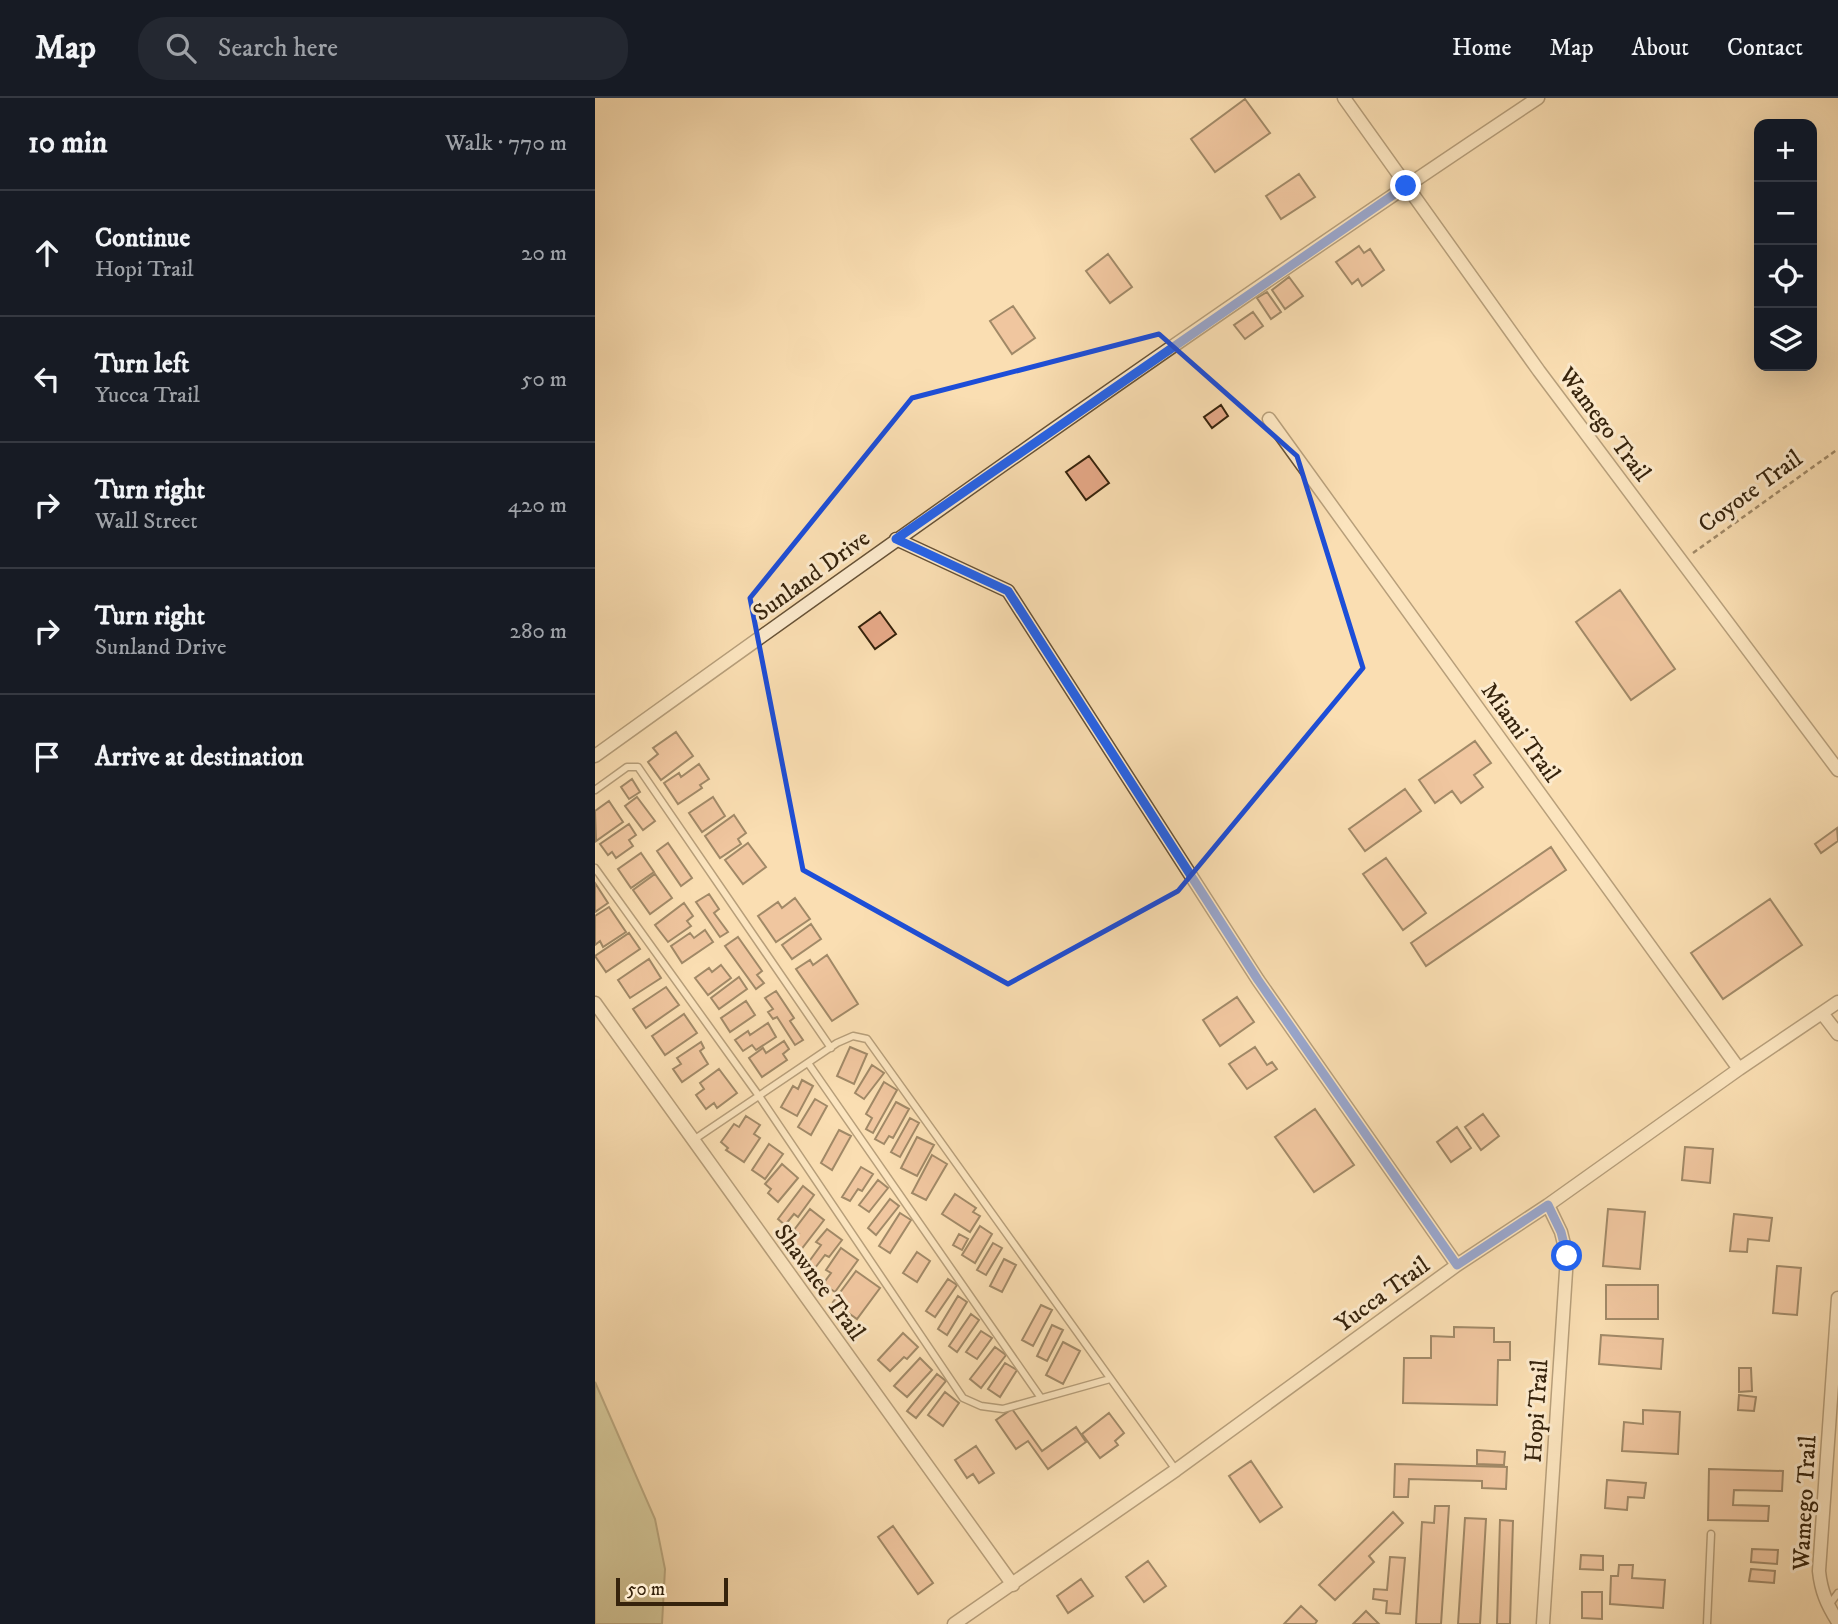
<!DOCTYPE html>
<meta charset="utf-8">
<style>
:root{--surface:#171b24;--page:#242831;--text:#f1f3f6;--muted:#9ea1a6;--line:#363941}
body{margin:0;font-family:"IM FELL DW Pica",serif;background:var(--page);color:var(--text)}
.controls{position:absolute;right:21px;top:21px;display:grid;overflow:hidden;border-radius:14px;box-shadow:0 7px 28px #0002}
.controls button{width:63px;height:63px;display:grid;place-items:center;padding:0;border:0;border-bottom:2px solid var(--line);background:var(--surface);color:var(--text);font:35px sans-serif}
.scale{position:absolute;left:21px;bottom:18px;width:112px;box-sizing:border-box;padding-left:7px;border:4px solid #36230c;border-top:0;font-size:19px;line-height:24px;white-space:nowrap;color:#36230c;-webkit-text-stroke:5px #fceacd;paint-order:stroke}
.stop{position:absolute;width:21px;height:21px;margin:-16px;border:5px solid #2563eb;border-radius:50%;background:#fff}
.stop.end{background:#2563eb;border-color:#fff;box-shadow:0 2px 7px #0008}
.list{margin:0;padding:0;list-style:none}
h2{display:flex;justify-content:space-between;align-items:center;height:91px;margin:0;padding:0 28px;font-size:30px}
h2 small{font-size:23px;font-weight:400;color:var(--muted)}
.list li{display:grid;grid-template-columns:46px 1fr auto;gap:21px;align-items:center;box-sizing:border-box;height:126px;padding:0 28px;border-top:2px solid var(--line)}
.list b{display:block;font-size:26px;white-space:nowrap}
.list p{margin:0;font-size:23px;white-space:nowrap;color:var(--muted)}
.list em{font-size:23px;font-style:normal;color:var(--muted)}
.icon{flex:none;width:38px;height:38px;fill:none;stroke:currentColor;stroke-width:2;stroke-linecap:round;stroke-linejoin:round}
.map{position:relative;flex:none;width:1243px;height:1526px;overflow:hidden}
header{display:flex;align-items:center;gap:42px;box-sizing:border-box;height:98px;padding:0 35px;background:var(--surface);border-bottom:2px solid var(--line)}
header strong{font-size:33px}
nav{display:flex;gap:38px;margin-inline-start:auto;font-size:24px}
.search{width:490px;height:63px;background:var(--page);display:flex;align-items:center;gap:18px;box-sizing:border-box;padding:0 24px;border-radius:28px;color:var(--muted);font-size:26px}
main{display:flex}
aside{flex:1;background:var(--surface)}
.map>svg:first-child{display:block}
</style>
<header>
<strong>Map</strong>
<div class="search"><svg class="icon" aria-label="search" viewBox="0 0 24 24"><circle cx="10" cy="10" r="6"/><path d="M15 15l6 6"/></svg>Search here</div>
<nav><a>Home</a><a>Map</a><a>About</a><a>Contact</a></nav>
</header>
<main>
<aside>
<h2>10 min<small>Walk · 770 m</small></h2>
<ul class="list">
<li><svg class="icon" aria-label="ahead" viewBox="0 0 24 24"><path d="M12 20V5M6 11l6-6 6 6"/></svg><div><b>Continue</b><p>Hopi Trail</p></div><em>20 m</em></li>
<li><svg class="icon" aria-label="left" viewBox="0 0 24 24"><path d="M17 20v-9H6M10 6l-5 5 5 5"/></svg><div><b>Turn left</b><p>Yucca Trail</p></div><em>50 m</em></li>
<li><svg class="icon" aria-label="right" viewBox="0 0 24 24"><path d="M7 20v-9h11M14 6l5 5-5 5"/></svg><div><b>Turn right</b><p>Wall Street</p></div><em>420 m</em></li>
<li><svg class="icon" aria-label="right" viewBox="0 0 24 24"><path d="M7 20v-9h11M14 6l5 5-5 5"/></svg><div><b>Turn right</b><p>Sunland Drive</p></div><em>280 m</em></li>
<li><svg class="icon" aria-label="arrive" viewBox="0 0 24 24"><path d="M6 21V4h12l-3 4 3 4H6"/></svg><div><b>Arrive at destination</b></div></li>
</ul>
</aside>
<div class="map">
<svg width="1243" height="1526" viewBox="0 0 1243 1526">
<rect width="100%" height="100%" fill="#fadeb2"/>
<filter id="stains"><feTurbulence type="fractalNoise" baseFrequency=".00286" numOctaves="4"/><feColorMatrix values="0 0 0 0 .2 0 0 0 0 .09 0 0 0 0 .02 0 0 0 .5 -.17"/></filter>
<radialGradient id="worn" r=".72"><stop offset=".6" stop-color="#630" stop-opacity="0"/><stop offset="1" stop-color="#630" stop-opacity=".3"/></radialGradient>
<!-- green -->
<path fill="#b9c290" stroke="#78724e" stroke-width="2" d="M0,1284L60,1421L70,1471L67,1526H0Z"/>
<!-- building -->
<path fill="#e5a887" stroke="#36230c" stroke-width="2" d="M650,1L675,35L620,74L596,41Z
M704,76L720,99L686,121L671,98Z
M764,148L769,155L775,151L789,172L767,188L763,181L757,186L741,164Z
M513,156L537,189L515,205L491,173Z
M694,179L708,198L690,211L677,192Z
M672,194L686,214L676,221L662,200Z
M418,208L440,240L417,256L395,223Z
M658,214L668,228L650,241L639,227Z
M626,307L633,318L617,330L609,319Z
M494,358L514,385L491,402L471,374Z
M1025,492L1080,571L1036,602L981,524Z
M285,514L301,536L280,551L264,529Z
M81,634L98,658L66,682L53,664L63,656L58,650Z
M880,643L896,665L879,677L888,689L866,705L857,693L840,705L824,682Z
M104,666L114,681L105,687L107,690L83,706L69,685L84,675L86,679Z
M37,681L45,694L34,701L26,689Z
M810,691L826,713L770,753L754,731Z
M42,699L60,723L48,732L30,708Z
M118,699L130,718L107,734L94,715Z
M14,703L28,724L1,743L0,713Z
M139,717L151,735L143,741L146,746L125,760L110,738Z
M34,726L41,737L34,742L38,748L21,760L17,754L13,757L5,746Z
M1242,730L1243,743L1226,755L1220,746Z
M73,745L97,780L86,788L62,753Z
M153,745L171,769L148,786L130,762Z
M956,749L971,772L831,868L816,845Z
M46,755L59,774L36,790L23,771Z
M791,760L831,815L808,832L768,776Z
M60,776L77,800L55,816L38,792Z
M0,785L13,805L0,814Z
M114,796L124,811L119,815L133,834L125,839L101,804Z
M200,800L215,821L181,844L163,818L183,804L187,810Z
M1175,801L1207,847L1128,901L1096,855Z
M89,805L98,818L92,823L96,828L73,844L60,827Z
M14,809L31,834L8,849L5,843L0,847V818Z
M216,826L226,841L197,861L187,847Z
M110,832L118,844L87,865L76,848L95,835L99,840Z
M34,835L45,851L11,874L0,858Z
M143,839L167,873L162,877L169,885L161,891L130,848Z
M232,857L263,906L237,923L201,871L215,862L218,867Z
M54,861L66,880L35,900L23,882Z
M126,867L136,880L113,897L100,880L114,870L117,874Z
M144,879L152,891L124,911L116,900Z
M71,889L84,907L51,930L38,911Z
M181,893L199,920L195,923L208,942L200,947L182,919L178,921L173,914L178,911L170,900Z
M642,899L659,924L625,948L608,922Z
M151,903L160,917L135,934L126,920Z
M89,916L102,935L70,957L57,938Z
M173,925L181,939L161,952L157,947L148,953L140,942L153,933L155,937Z
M189,943L194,951L188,956L192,962L167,979L154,960L168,950L171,955Z
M106,944L109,950L105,953L113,966L87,984L78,971L86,966L82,960Z
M255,949L272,956L259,986L242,978Z
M660,949L672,967L677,964L682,971L652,991L634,966Z
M277,967L289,975L269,1001L260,995Z
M124,971L142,995L122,1010L119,1005L111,1011L101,997L109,991L105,985Z
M207,982L218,988L202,1018L186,1009L198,988L203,991Z
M289,984L302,992L278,1035L271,1031L277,1020L271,1016Z
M220,1001L232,1008L216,1037L203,1029Z
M301,1004L314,1011L298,1040L294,1038L289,1046L280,1041Z
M720,1011L759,1067L719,1094L680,1039Z
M888,1016L904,1038L886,1052L870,1029Z
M151,1018L165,1027L159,1036L165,1040L149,1064L131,1052L133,1050L126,1044L139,1026L144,1029Z
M315,1020L324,1025L305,1059L296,1054Z
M862,1029L876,1050L856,1064L842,1044Z
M244,1032L256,1038L237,1072L226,1065Z
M322,1039L339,1047L322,1078L306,1070Z
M174,1046L188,1056L170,1081L157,1072Z
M1090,1049L1118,1051L1115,1085L1087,1082Z
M337,1057L352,1066L331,1102L317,1095Z
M187,1066L203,1080L183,1104L173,1095L176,1091L170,1086Z
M266,1069L278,1076L267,1093L263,1091L255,1103L247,1099Z
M283,1082L293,1090L274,1114L264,1107Z
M208,1088L219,1097L203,1119L199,1116L190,1127L183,1121Z
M360,1096L381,1110L378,1114L385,1118L375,1134L347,1116Z
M295,1101L304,1108L281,1137L273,1130Z
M215,1111L229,1122L205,1153L196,1146L204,1136L199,1132Z
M1013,1111L1050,1114L1045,1171L1008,1168Z
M305,1115L316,1122L295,1155L284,1148Z
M1139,1116L1177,1120L1174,1143L1153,1141L1152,1154L1135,1153Z
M385,1128L397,1136L380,1165L367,1157Z
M232,1131L247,1142L234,1159L230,1157L220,1170L213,1165L226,1147L221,1144Z
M364,1136L373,1141L367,1152L358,1147Z
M398,1145L407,1150L391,1177L382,1172Z
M246,1150L263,1162L240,1194L228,1186L236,1175L231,1172Z
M322,1154L335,1163L322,1184L308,1175Z
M409,1161L421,1167L407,1194L395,1188Z
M1182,1168L1206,1170L1202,1217L1178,1215Z
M261,1173L285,1190L262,1221L238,1204Z
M353,1181L362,1187L340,1219L331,1213Z
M1011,1187H1063V1221H1011Z
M363,1198L372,1204L352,1237L343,1231Z
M446,1207L457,1212L438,1248L427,1242Z
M376,1216L384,1222L362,1254L354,1248Z
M457,1227L468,1232L452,1263L442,1258Z
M859,1229L899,1230V1244H915V1262H903L902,1307L808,1305L809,1260H836V1238L859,1239Z
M386,1233L397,1240L382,1261L371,1254Z
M308,1235L323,1249L312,1261L309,1259L295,1273L283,1262Z
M1006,1237L1068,1241L1066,1271L1004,1266Z
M468,1244L485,1253L468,1286L451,1277Z
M400,1249L411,1257L386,1290L375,1281Z
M325,1260L337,1272L312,1299L299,1288Z
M410,1265L422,1272L405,1299L393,1291Z
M1144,1270H1156L1157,1293L1144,1294Z
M342,1276L351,1283L321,1320L312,1313Z
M350,1294L364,1305L348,1328L333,1317Z
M1144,1297L1161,1299L1159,1313L1143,1312Z
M417,1311L447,1353L481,1329L491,1344L453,1371L433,1343L421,1351L401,1322Z
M1048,1312L1085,1314L1083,1356L1027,1353L1029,1324L1048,1326Z
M514,1315L529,1335L520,1343L523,1347L505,1360L487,1336Z
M381,1348L399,1375L384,1385L378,1376L372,1380L360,1362Z
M882,1352L910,1354L909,1367L882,1366Z
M656,1363L687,1409L665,1424L634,1378Z
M800,1366L912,1369L911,1391L887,1390V1383L814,1381L813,1399H799Z
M1114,1371L1188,1373L1187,1393L1139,1392L1138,1407L1174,1408L1173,1423L1113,1422Z
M1012,1382L1051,1385L1049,1400L1033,1399L1032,1412L1010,1410Z
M840,1408H854L846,1526H821L827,1424L839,1425Z
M798,1414L808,1425L774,1458L779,1464L740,1502L724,1487Z
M870,1420L891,1421L885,1526H863Z
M905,1422L918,1423L915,1526H902Z
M298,1428L338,1485L323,1496L283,1439Z
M1157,1451L1183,1452L1182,1466L1156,1464Z
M986,1457L1008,1458V1472L985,1471Z
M795,1459L810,1460L805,1516L791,1515L792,1503L778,1501L779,1491L792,1492Z
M553,1463L571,1488L549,1504L531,1479Z
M1024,1467H1038L1037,1480L1070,1482L1068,1510L1015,1506L1016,1478H1023Z
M1156,1471L1180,1473L1179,1485L1154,1483Z
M486,1481L498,1498L473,1515L462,1498Z
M987,1494H1007V1521L987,1520Z
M706,1508L722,1523L720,1526H689Z
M771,1513L784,1526H758Z"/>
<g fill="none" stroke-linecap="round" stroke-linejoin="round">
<defs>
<path id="lane" d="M0,692L32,669H43L236,950
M0,770L164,998L368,1300L386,1308L408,1311L515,1281
M213,965L446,1300
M97,1043L242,945L258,938L272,941L581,1372
M1234,1507L1243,1495
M1112,1526L1116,1436"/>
<path id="street" d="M749,0L944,273L1243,672
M674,321L1144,971
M301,441L413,493L663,882L862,1167
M0,658C311,434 624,212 943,0
M0,905L418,1487
M1227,915L1243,936
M1243,1200L1224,1473C1226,1493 1232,1507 1243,1524
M359,1526L581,1372L862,1167L953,1107L1144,971L1243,904
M948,1526L972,1158L966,1134L953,1107"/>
</defs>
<!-- lane casing -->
<use href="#lane" stroke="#675236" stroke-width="9"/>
<!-- street casing -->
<use href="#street" stroke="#675236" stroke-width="15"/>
<!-- path -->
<path stroke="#36230c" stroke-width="2.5" stroke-dasharray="5 3.5" stroke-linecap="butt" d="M1098,455L1243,351"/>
<!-- lane -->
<use href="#lane" stroke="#fceacd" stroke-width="6"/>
<!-- street -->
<use href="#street" stroke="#fceacd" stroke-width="12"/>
</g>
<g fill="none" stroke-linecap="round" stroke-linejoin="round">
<!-- route -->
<path stroke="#2563eb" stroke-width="9" d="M811,88L301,441L413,493L663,882L862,1167L953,1107L966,1134L972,1158"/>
</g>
<!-- marked area -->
<path d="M0 0H1243V1526H0ZM564,236L702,358L768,570L583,793L413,886L208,772L155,500L317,300Z" fill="#fadeb2" fill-opacity=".55" fill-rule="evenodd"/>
<path fill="none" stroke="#1d4ed8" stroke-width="5" stroke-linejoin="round" d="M564,236L702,358L768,570L583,793L413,886L208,772L155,500L317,300Z"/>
<g text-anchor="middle" stroke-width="6" stroke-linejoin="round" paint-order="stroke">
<!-- street labels -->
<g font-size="24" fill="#36230c" stroke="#fceacd">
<text transform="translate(1010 326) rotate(53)" y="8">Wamego Trail</text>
<text transform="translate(1155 393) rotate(-36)" y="8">Coyote Trail</text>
<text transform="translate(216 477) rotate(-36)" y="8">Sunland Drive</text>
<text transform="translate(926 634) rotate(54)" y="8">Miami Trail</text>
<text transform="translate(225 1184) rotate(54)" y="8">Shawnee Trail</text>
<text transform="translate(787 1196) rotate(-36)" y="8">Yucca Trail</text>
<text transform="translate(941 1313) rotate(-86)" y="8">Hopi Trail</text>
<text transform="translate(1209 1405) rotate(-87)" y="8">Wamego Trail</text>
</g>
</g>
<rect width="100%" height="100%" filter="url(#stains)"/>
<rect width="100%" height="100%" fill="url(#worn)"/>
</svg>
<div class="controls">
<button>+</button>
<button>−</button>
<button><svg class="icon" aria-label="locate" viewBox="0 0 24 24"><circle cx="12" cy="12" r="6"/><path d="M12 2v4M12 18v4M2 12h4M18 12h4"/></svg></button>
<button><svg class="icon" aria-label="layers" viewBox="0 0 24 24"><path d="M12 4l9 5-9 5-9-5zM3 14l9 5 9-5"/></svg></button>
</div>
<div class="scale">50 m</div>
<div class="stop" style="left:972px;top:1158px"></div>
<div class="stop end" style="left:811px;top:88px"></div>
</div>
</main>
